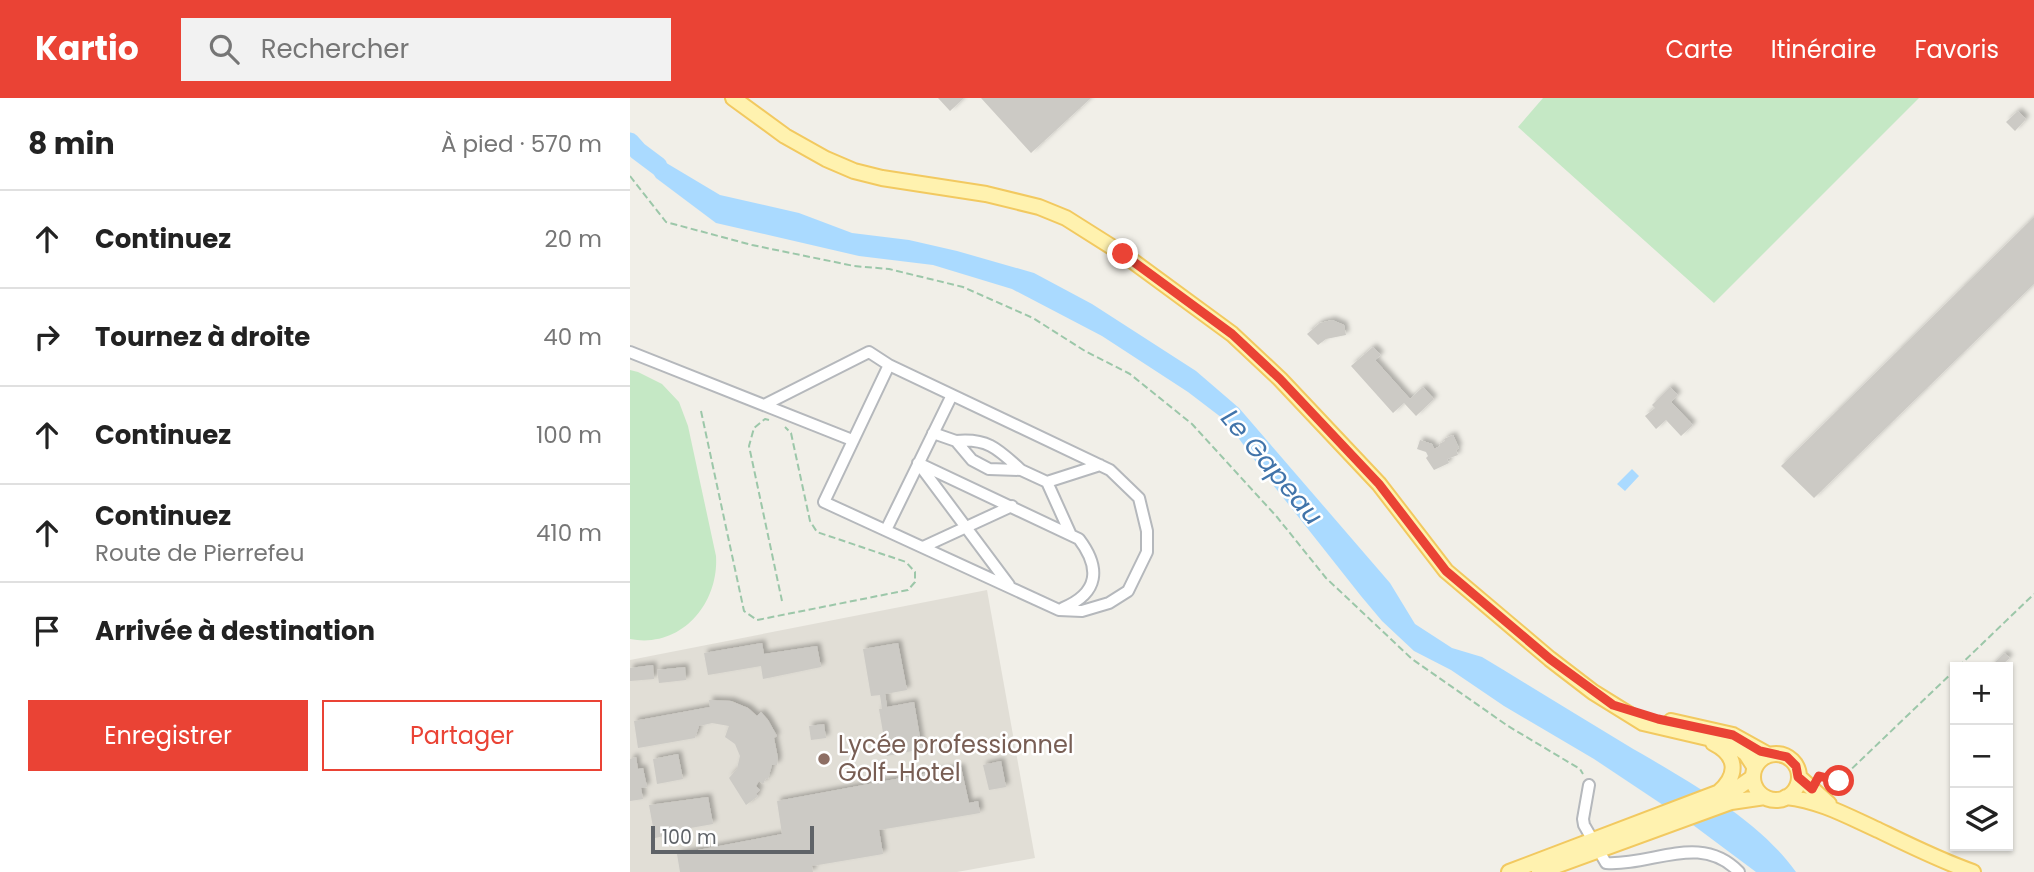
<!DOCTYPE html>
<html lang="fr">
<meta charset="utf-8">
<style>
:root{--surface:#fff;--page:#f2f2f2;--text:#222;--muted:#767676;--line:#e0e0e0;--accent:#ea4335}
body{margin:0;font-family:Poppins,sans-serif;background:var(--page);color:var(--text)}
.controls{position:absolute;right:21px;bottom:21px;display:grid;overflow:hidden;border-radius:0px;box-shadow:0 2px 5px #0004}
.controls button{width:63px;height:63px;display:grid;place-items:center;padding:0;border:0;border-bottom:2px solid var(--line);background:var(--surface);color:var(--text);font:35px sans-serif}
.scale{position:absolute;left:21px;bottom:18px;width:163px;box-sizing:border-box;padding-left:7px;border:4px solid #5f6368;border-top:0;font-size:19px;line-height:24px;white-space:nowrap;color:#5f6368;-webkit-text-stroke:5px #fff;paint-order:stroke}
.stop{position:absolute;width:21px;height:21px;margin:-16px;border:5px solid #ea4335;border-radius:50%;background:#fff}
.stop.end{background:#ea4335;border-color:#fff;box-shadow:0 2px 7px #0008}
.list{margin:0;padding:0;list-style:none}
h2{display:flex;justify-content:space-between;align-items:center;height:91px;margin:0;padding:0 28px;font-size:30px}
h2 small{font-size:23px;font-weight:400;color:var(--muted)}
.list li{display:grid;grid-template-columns:46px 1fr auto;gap:21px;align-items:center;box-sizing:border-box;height:98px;padding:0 28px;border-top:2px solid var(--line)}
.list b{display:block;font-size:26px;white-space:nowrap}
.list p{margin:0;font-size:23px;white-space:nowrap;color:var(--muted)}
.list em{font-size:23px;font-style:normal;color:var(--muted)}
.actions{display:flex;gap:14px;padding:21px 28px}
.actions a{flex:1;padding:16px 0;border:2px solid var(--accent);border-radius:0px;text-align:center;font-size:24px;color:var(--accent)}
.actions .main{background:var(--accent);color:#fff}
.icon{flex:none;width:38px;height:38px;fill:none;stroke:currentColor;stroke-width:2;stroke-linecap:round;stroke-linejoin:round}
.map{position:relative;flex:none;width:1404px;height:774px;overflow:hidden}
header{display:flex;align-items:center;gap:42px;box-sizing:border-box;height:98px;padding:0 35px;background:var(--accent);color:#fff}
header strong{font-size:33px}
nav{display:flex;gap:38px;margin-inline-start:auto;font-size:24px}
.search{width:490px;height:63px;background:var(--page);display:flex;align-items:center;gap:18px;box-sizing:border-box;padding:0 24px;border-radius:0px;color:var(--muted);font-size:26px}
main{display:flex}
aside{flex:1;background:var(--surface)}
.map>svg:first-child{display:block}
</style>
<header>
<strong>Kartio</strong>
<div class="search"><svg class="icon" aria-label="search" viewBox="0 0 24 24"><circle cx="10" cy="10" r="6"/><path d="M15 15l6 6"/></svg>Rechercher</div>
<nav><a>Carte</a><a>Itinéraire</a><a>Favoris</a></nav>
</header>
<main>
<aside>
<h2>8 min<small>À pied · 570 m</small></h2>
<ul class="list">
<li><svg class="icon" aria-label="ahead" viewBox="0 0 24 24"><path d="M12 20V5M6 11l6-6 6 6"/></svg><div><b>Continuez</b></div><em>20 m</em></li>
<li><svg class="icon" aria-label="right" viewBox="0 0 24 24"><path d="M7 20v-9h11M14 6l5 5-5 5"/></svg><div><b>Tournez à droite</b></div><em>40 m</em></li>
<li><svg class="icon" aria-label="ahead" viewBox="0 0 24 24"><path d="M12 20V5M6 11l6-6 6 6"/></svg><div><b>Continuez</b></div><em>100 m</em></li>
<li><svg class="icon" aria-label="ahead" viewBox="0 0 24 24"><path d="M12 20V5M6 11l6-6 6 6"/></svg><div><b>Continuez</b><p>Route de Pierrefeu</p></div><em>410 m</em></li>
<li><svg class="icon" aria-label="arrive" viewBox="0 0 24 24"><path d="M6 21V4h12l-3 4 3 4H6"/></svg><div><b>Arrivée à destination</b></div></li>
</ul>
<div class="actions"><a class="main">Enregistrer</a><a>Partager</a></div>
</aside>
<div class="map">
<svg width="1404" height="774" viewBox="0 0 1404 774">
<defs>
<filter id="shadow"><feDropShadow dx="3.5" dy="-3.5" stdDeviation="2" flood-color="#0004"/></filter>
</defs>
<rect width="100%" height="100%" fill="#f1efe8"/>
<!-- education -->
<path fill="#e1ded6" d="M357,492L405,760L327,774H0V562Z"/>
<!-- green -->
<path fill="#c5e8c5" d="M913,0H1289L1084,205L888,29Z
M0,272L8,274L32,286L49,304L58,328L86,458C89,506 51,551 0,541Z"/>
<!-- water -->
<path fill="#aadaff" d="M8,53L33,63L90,97L169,115L222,135L279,142L327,153L404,175L462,206L566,273L609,310L760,485L785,526L822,550L852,559C900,588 947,617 995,646C1052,680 1127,719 1166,774H1126L1063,727L964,661L874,608L821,572L784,553L752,523L731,498L640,383L596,323L558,294L472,238L382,191L303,167L229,158L86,125L26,80Z
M1002,371L1009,378L995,393L987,386Z"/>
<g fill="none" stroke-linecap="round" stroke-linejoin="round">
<!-- river -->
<path stroke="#aadaff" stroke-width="19" d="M0,44L8,53L28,68"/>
</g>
<!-- building -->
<path fill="#cccac5" filter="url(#shadow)" d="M308,0H334L320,13Z
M351,0H461L401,55Z
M1388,13L1396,21L1385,33L1376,24Z
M1404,119V186L1184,400L1151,368Z
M702,222L714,227L716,237L696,241L688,247L677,236L690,225Z
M743,249L751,257L745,262L780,301L793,289L804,301L786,318L774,305L763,315L721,268Z
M1040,289L1048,297L1041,304L1063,327L1051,338L1036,322L1026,331L1015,318L1025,310L1022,307Z
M823,337L829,350L826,352L828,357L817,361L819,365L804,372L796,360L798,358L796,354L787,351L790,342L802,346L804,351L810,348L809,346L815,343L814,341Z
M132,545L134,556L187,548L191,569L133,581L131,568L78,577L74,555Z
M268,545L277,592L255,596L257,609L284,604L292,651L257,658L249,611H252L250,597L241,598L233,551Z
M1374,555L1380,560L1374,565L1370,569H1360Z
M23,567L24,581L0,583V570Z
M55,569L56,582L29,585L27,572Z
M79,602L101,603L118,610L127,618L131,614L138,622L147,638L144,640L148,660L147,667H142L138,681L136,680L133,686L129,683L126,688L130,692L126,696L128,698L116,707L99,680L107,671L110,658L105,646L95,639L99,628L82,625L69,628L65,640L8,650L4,623L80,609Z
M194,626L196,640L181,642L179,628Z
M48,656L53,681L27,686L23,661Z
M6,659L8,671L13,670L17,689L11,690L13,701L0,703V661Z
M371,663L376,689L359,692L353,667Z
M331,669L339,705L348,703L350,715L249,732L253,756L182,768L183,774H50L47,756L152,736L147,703Z
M78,699L83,726L43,733V736L25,740L19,707Z"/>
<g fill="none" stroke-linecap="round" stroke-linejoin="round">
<defs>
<path id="minor" d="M0,254L222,342
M259,267L480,372L509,400L517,433V454L498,493L479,505L452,513L429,512L194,404Z
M134,307L239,254L259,267
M303,335L326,343L342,362L359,371L391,372L417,384L470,367
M326,343C358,340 368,351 391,372
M417,384L440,435
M256,432L322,297
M293,449L382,408
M379,487L288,365L449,441C471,470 469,495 433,510
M959,687L953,721L954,727L976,765C1023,768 1070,734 1109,774"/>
<path id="major" d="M103,0L155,38L196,61L224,73L252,80L356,96L409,109L436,120L493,156L602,236L650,281L749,386L816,473L920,561L963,594L1013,625L1103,646L1116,656L1125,670
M1041,623L1103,637L1139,657
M1083,645C1107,657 1109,676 1089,694
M1123 679a23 23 0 1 1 46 0a23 23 0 1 1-46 0Z
M1169,679L1199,706
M1156,699C1191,703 1217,718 1248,732C1279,747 1311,763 1343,774
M879,774L1087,695L1109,689L1123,679
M909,774L1101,704L1135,699"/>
</defs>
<!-- minor casing -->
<use href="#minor" stroke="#b5b8bc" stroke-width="14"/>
<!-- major casing -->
<use href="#major" stroke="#f2c960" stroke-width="18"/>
<!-- path -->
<path stroke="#9cc7a9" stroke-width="2" stroke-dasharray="7 3.5" stroke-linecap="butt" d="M0,78L36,124L122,147L224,168L259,171L333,189L403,220L455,253L500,276L562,326L647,419L696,480L782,561L878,628L950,671L953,676
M71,313L114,513L127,522L278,492L285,484V474L276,464L187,434L180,423L161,335L155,329
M139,322L135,321L124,330L119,348L152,503
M1328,569L1404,496
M1188,681L1189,678L1209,683L1325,572"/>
<!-- minor -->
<use href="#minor" stroke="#fff" stroke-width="10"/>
<!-- major -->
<use href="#major" stroke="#fff2af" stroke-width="14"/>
</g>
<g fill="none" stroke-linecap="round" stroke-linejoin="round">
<!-- route -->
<path stroke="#ea4335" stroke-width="9" d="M493,156L602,236L650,281L749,386L816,473L920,561L983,607L1028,621L1103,637L1130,653L1157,659L1166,668L1168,679L1182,691L1189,678L1209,683"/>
</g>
<!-- markers -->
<circle fill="#8d6e63" stroke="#fff" stroke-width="2.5" cx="194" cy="661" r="7"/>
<g text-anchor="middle" stroke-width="5" stroke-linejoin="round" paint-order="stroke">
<!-- education labels -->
<g font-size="24" fill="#785e54" stroke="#fff" text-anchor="start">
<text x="208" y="655">Lycée professionnel<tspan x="208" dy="28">Golf-Hotel</tspan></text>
</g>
<!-- water labels -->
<g font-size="26" font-style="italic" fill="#4174aa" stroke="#fff">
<text transform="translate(642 369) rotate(50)" y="9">Le Gapeau</text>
</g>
</g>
</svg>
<div class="controls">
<button>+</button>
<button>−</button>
<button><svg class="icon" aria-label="layers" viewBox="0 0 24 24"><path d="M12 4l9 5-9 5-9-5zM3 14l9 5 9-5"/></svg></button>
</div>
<div class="scale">100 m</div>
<div class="stop" style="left:1209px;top:683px"></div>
<div class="stop end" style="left:493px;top:156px"></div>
</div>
</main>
